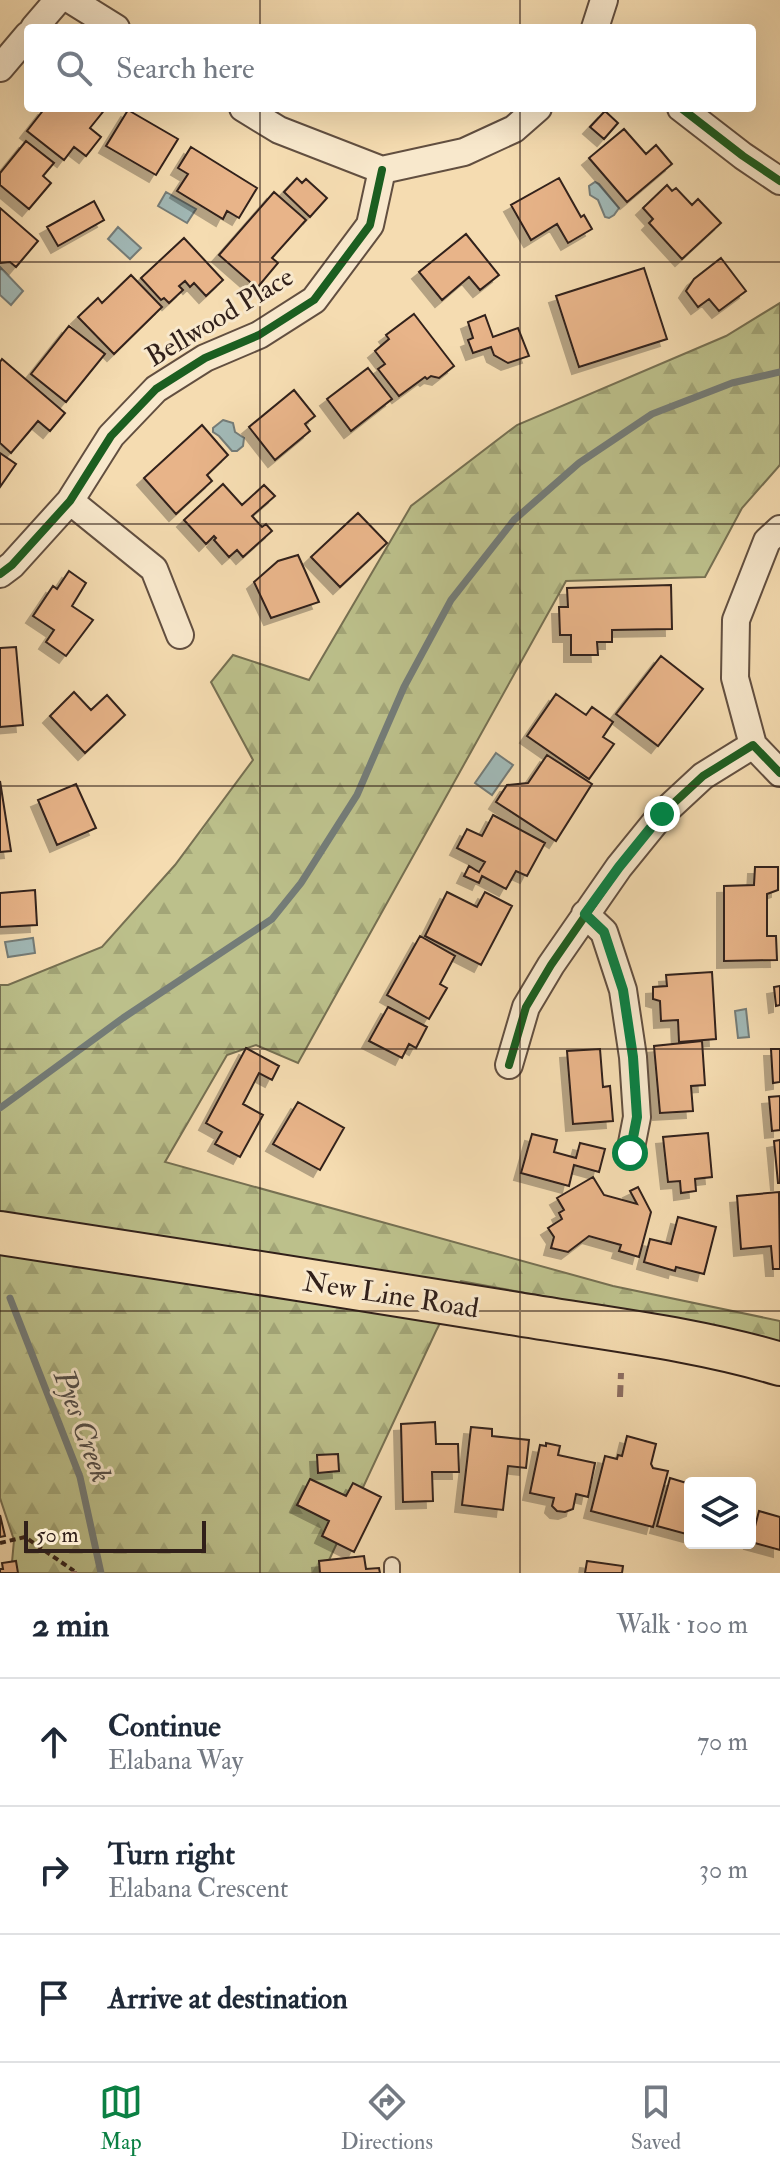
<!DOCTYPE html>
<meta charset="utf-8">
<style>
:root{--surface:#fff;--page:#f2f2f3;--text:#1f2937;--muted:#747a83;--line:#e0e1e3;--accent:#0b8043}
body{margin:0;font-family:"IM FELL Double Pica",serif;background:var(--page);color:var(--text)}
.controls{position:absolute;right:24px;bottom:24px;display:grid;overflow:hidden;border-radius:8px;box-shadow:0 8px 32px #0002}
.controls button{width:72px;height:72px;display:grid;place-items:center;padding:0;border:0;border-bottom:2px solid var(--line);background:var(--surface);color:var(--text);font:40px sans-serif}
.scale{position:absolute;left:24px;bottom:20px;width:182px;box-sizing:border-box;padding-left:8px;border:4px solid #31201a;border-top:0;font-size:22px;line-height:28px;white-space:nowrap;color:#31201a;-webkit-text-stroke:6px #f8e8cc;paint-order:stroke}
.stop{position:absolute;width:24px;height:24px;margin:-18px;border:6px solid #0b8043;border-radius:50%;background:#fff}
.stop.end{background:#0b8043;border-color:#fff;box-shadow:0 2px 8px #0008}
.list{margin:0;padding:0;list-style:none}
h2{display:flex;justify-content:space-between;align-items:center;height:104px;margin:0;padding:0 32px;font-size:34px}
h2 small{font-size:26px;font-weight:400;color:var(--muted)}
.list li{display:grid;grid-template-columns:52px 1fr auto;gap:24px;align-items:center;box-sizing:border-box;height:128px;padding:0 32px;border-top:2px solid var(--line)}
.list b{display:block;font-size:30px;white-space:nowrap}
.list p{margin:0;font-size:26px;white-space:nowrap;color:var(--muted)}
.list em{font-size:26px;font-style:normal;color:var(--muted)}
.icon{flex:none;width:44px;height:44px;fill:none;stroke:currentColor;stroke-width:2;stroke-linecap:round;stroke-linejoin:round}
.map{position:relative;flex:none;width:780px;height:1573px;overflow:hidden}
.search{position:absolute;background:var(--surface);box-shadow:0 8px 32px #0002;left:24px;right:24px;top:24px;height:88px;display:flex;align-items:center;gap:20px;box-sizing:border-box;padding:0 28px;border-radius:8px;color:var(--muted);font-size:30px}
.sheet{height:488px;background:var(--surface)}
nav{display:flex;justify-content:space-around;align-items:center;box-sizing:border-box;height:112px;border-top:2px solid var(--line);background:var(--surface);font-size:22px;color:var(--muted)}
nav a{display:grid;justify-items:center;gap:4px}
nav .on{color:var(--accent)}
.map>svg:first-child{display:block}
</style>
<div class="map">
<svg width="780" height="1573" viewBox="0 0 780 1573">
<defs>
<pattern id="forest-firs" width="22" height="20" patternUnits="userSpaceOnUse" patternTransform="scale(2)"><rect width="22" height="20" fill="#bcc08b"/><path d="M5 1l3.5 6h-7zM16 11l3.5 6h-7z" fill="#a2a577"/></pattern>
<filter id="shadow"><feDropShadow dx="-7" dy="7" stdDeviation="0" flood-color="#0004"/></filter>
</defs>
<rect width="100%" height="100%" fill="#f5dcb1"/>
<filter id="stains"><feTurbulence type="fractalNoise" baseFrequency=".0025" numOctaves="4"/><feColorMatrix values="0 0 0 0 .2 0 0 0 0 .09 0 0 0 0 .02 0 0 0 .5 -.17"/></filter>
<radialGradient id="worn" r=".72"><stop offset=".6" stop-color="#630" stop-opacity="0"/><stop offset="1" stop-color="#630" stop-opacity=".3"/></radialGradient>
<!-- forest -->
<path fill="url(#forest-firs)" stroke="#767052" stroke-width="2" d="M780,303V465L742,508L705,577L566,581L298,1063L256,1045L227,1055L165,1162L613,1286L780,1321V1343L765,1337L461,1281L436,1331L323,1573H11L14,1540L0,1498V985H8L102,947L175,865L253,760L211,682L233,655L309,680L411,506L517,425L726,336Z"/>
<!-- water -->
<path fill="#a1b9b7" stroke="#747c78" stroke-width="2" d="M595,182L599,184L619,208L614,215L609,218L605,217L598,200L590,195L589,186Z
M166,192L196,209L187,223L158,206Z
M118,227L141,248L130,259L108,239Z
M0,267L23,291L11,305L0,295Z
M223,420L233,423L235,432L244,438L243,446L237,451H232L219,436L213,432V428Z
M496,753L513,765L492,795L475,783Z
M33,938L35,953L8,957L5,942Z
M746,1009L749,1037L738,1038L735,1011Z"/>
<g fill="none" stroke-linecap="round" stroke-linejoin="round">
<!-- stream -->
<path stroke="#747c78" stroke-width="7" d="M0,1108L123,1018L272,919L301,883L357,795L404,687L451,600L514,520L579,463L652,414L732,383L780,372
M10,1298L80,1477L101,1573"/>
</g>
<!-- building -->
<path fill="#e8b489" stroke="#31201a" stroke-width="2" filter="url(#shadow)" d="M45,108H106L90,128L101,137L86,156L74,147L64,160L27,131Z
M128,110L178,139L156,175L106,146Z
M605,111L618,123L604,139L590,127Z
M624,129L646,154L656,145L672,164L627,202L589,158Z
M26,141L54,163L43,176L51,183L29,209L0,185V173Z
M191,147L257,188L239,218L227,211L223,219L177,191L188,174L178,168Z
M297,178L302,183L306,179L327,198L310,217L284,192Z
M559,178L581,217L584,215L592,229L568,243L557,224L531,240L511,205Z
M667,185L672,191L676,188L692,205L698,199L721,223L682,259L649,223L653,219L643,208Z
M274,192L306,220L272,258L278,263L257,288L219,255Z
M94,201L104,220L58,246L47,227Z
M0,208L38,241L16,267L10,262L0,263Z
M466,234L499,275L480,290L469,277L442,300L419,272Z
M184,238L223,280L206,296L194,283L190,287L185,281L179,286L183,290L169,303L164,298L161,300L141,278Z
M721,258L746,291L719,311L709,299L698,307L686,291L694,279Z
M644,268L667,339L579,367L556,296Z
M131,275L162,307L114,354L78,317L98,298L102,303Z
M414,314L454,366L439,378L431,376L427,379L425,377L399,396L378,369L385,364L375,351L389,339L386,335Z
M485,315L493,337L518,328L529,356L508,363L494,355L491,347L473,353L468,340L473,338L468,322Z
M69,326L105,354L66,402L31,374Z
M2,359L65,413L50,431L38,421L11,453L0,443V362Z
M368,368L392,399L351,431L327,399Z
M294,390L315,416L305,424L310,431L275,460L249,427Z
M202,425L228,455L207,475L212,481L176,514L144,478Z
M0,453L16,464L0,487Z
M223,484L242,505L264,485L275,496L252,516L262,527L266,524L272,531L243,557L237,550L229,557L214,540L216,538L214,536L206,544L184,520Z
M358,513L387,543L340,587L311,557Z
M298,555L319,602L271,618L254,582L278,561Z
M69,571L86,583L72,606L93,620L66,656L46,642L54,630L33,616L53,586L57,589Z
M671,585L672,629L612,630V642H597L598,655H571V635H560L559,607H568L567,588Z
M16,647L23,725L0,727V648Z
M661,656L703,689L658,746L616,714Z
M74,692L91,710L107,695L125,715L85,753L50,716Z
M556,694L586,715L592,707L613,722L603,737L614,744L589,779L527,736Z
M547,755L592,784L556,841L496,802L507,785L528,783Z
M0,781L11,851L0,852Z
M76,784L96,828L57,845L38,800Z
M493,815L545,843L527,876L516,871L506,889L482,876L479,883L464,876L469,866L479,872L485,862L457,848L467,829L482,836Z
M755,867H778V890L767,894V936H776L777,960L724,961V886L754,885Z
M35,890L37,925L0,927V893Z
M447,892L477,907L485,892L512,906L481,965L425,936Z
M420,936L455,956L440,984L447,988L429,1019L387,995Z
M712,972L716,1039L679,1042L678,1020L661,1021L660,1001L653,999V987L667,986L666,975Z
M780,986V1005L776,1006L774,987Z
M388,1007L427,1027L416,1048L409,1044L402,1058L369,1041Z
M702,1041L705,1085L691,1086L693,1111L660,1113L654,1046Z
M246,1048L279,1066L272,1080L259,1073L243,1104L263,1115L240,1157L215,1144L222,1132L206,1123Z
M600,1049L603,1087L610,1086L613,1121L573,1124L567,1051Z
M771,1049H780V1082L773,1083Z
M780,1096V1130L772,1131L769,1097Z
M298,1102L344,1128L320,1170L273,1144Z
M708,1133L712,1177L695,1179L696,1191L681,1193L680,1181L668,1182L663,1137Z
M532,1134L557,1140L554,1152L576,1158L580,1143L605,1149L599,1172L574,1165L569,1186L521,1173Z
M780,1140V1183H778L774,1141Z
M593,1177L604,1195L637,1204L630,1191L638,1187L651,1212L639,1257L619,1251L621,1245L589,1236L568,1252L551,1248L554,1237L548,1228L562,1219L559,1213L564,1210L557,1198Z
M779,1192L780,1269H773L771,1246L741,1249L737,1196Z
M678,1217L716,1227L704,1274L676,1267L675,1271L644,1262L650,1239L671,1244Z
M435,1422L436,1444H458L459,1472H432L433,1501L403,1502L401,1424Z
M471,1427L492,1429V1436L529,1440L526,1468L508,1466L503,1510L462,1505Z
M627,1436L656,1444L651,1464L653,1468L668,1471L653,1527L591,1511L605,1456L617,1459L618,1455L622,1456Z
M546,1443L560,1446L558,1455L595,1463L588,1497L576,1494L573,1509L565,1512L557,1511L552,1506L554,1498L530,1493L540,1445L546,1446Z
M338,1454L339,1471L318,1473L317,1455Z
M670,1478L690,1484V1535L657,1526Z
M310,1479L346,1496L353,1483L381,1497L354,1552L322,1536L329,1521L297,1505Z
M759,1511L780,1517V1550L751,1542Z
M0,1515L5,1536L0,1537Z
M364,1556L366,1569L379,1568L380,1573H320L319,1561Z
M16,1561L18,1573H0V1569H3L2,1563Z
M587,1561L623,1566L622,1573H585Z"/>
<g fill="none" stroke-linecap="round" stroke-linejoin="round">
<defs>
<path id="lane" d="M392,1565V1573"/>
<path id="street" d="M71,0L116,28
M34,28L58,0
M595,28L604,0
M0,68L28,35
M243,108L279,130L382,170L464,152L514,129L538,108
M681,108L743,156L780,181
M70,501L154,569L180,635
M0,574L12,565L70,501L111,436L156,389L205,358L259,335L314,300L370,225L382,170
M753,745L735,678L736,620L767,541L780,529
M585,914L604,932L623,990L633,1057L637,1117L630,1153
M509,1065L526,1007L551,965L619,867L662,814L703,776L753,745L780,773"/>
<path id="primary" d="M0,1233C170,1259 341,1285 511,1313C599,1328 694,1338 780,1364"/>
</defs>
<!-- lane casing -->
<use href="#lane" stroke="#624f40" stroke-width="18"/>
<!-- street casing -->
<use href="#street" stroke="#624f40" stroke-width="30"/>
<!-- primary casing -->
<use href="#primary" stroke="#31201a" stroke-width="46"/>
<!-- path -->
<path stroke="#31201a" stroke-width="4" stroke-dasharray="6 4" stroke-linecap="butt" d="M0,1543L25,1537L74,1571"/>
<!-- lane -->
<use href="#lane" stroke="#f8e8cc" stroke-width="14"/>
<!-- street -->
<use href="#street" stroke="#f8e8cc" stroke-width="26"/>
<!-- primary -->
<use href="#primary" stroke="#f5dcb1" stroke-width="42"/>
<!-- quiet -->
<path stroke="#8d6e63" stroke-width="6" stroke-dasharray="12 6" stroke-linecap="butt" d="M620,1397L621,1373
M74,1571V1573"/>
<defs>
<path id="cycleway" d="M681,108L743,156L780,181
M0,574L12,565L70,501L111,436L156,389L205,358L259,335L314,300L370,225L382,170
M509,1065L526,1007L551,965L619,867L662,814L703,776L753,745L780,773"/>
</defs>
<!-- cycleway casing -->
<use href="#cycleway" stroke="#f8e8cc" stroke-width="13"/>
<!-- cycleway -->
<use href="#cycleway" stroke="#1b5e20" stroke-width="8"/>
</g>
<g fill="none" stroke-linecap="round" stroke-linejoin="round">
<!-- route -->
<path stroke="#0b8043" stroke-width="10" d="M630,1153L637,1117L633,1057L623,990L604,932L585,914L619,867L662,814"/>
</g>
<!-- grid -->
<path fill="none" stroke="#31201a" stroke-width="2" stroke-opacity="0.55" d="M260,0V28M520,0V28M260,108V1573M520,108V1573M0,262H780M0,524H780M0,786H780M0,1049H780M0,1311H780"/>
<g text-anchor="middle" stroke-width="6" stroke-linejoin="round" paint-order="stroke">
<!-- street labels -->
<g font-size="28" fill="#31201a" stroke="#f8e8cc">
<text transform="translate(219 316) rotate(-31)" y="10">Bellwood Place</text>
<text transform="translate(391 1294) rotate(9)" y="10">New Line Road</text>
</g>
<!-- water labels -->
<g font-size="30" font-style="italic" fill="#534e49" stroke="#f8e8cc">
<text transform="translate(83 1426) rotate(70)" y="10">Pyes Creek</text>
</g>
</g>
<rect width="100%" height="100%" filter="url(#stains)"/>
<rect width="100%" height="100%" fill="url(#worn)"/>
</svg>
<div class="controls">
<button><svg class="icon" aria-label="layers" viewBox="0 0 24 24"><path d="M12 4l9 5-9 5-9-5zM3 14l9 5 9-5"/></svg></button>
</div>
<div class="scale">50 m</div>
<div class="stop" style="left:630px;top:1153px"></div>
<div class="stop end" style="left:662px;top:814px"></div>
<div class="search"><svg class="icon" aria-label="search" viewBox="0 0 24 24"><circle cx="10" cy="10" r="6"/><path d="M15 15l6 6"/></svg>Search here</div>
</div>
<section class="sheet">
<h2>2 min<small>Walk · 100 m</small></h2>
<ul class="list">
<li><svg class="icon" aria-label="ahead" viewBox="0 0 24 24"><path d="M12 20V5M6 11l6-6 6 6"/></svg><div><b>Continue</b><p>Elabana Way</p></div><em>70 m</em></li>
<li><svg class="icon" aria-label="right" viewBox="0 0 24 24"><path d="M7 20v-9h11M14 6l5 5-5 5"/></svg><div><b>Turn right</b><p>Elabana Crescent</p></div><em>30 m</em></li>
<li><svg class="icon" aria-label="arrive" viewBox="0 0 24 24"><path d="M6 21V4h12l-3 4 3 4H6"/></svg><div><b>Arrive at destination</b></div></li>
</ul>
</section>
<nav>
<a class="on"><svg class="icon" aria-label="map" viewBox="0 0 24 24"><path d="M3 6l6-2 6 2 6-2v14l-6 2-6-2-6 2zM9 4v14M15 6v14"/></svg>Map</a>
<a><svg class="icon" aria-label="directions" viewBox="0 0 24 24"><path d="M12 3l9 9-9 9-9-9zM9 14v-3h6M13 9l2 2-2 2"/></svg>Directions</a>
<a><svg class="icon" aria-label="saved" viewBox="0 0 24 24"><path d="M7 4h10v16l-5-4-5 4z"/></svg>Saved</a>
</nav>
